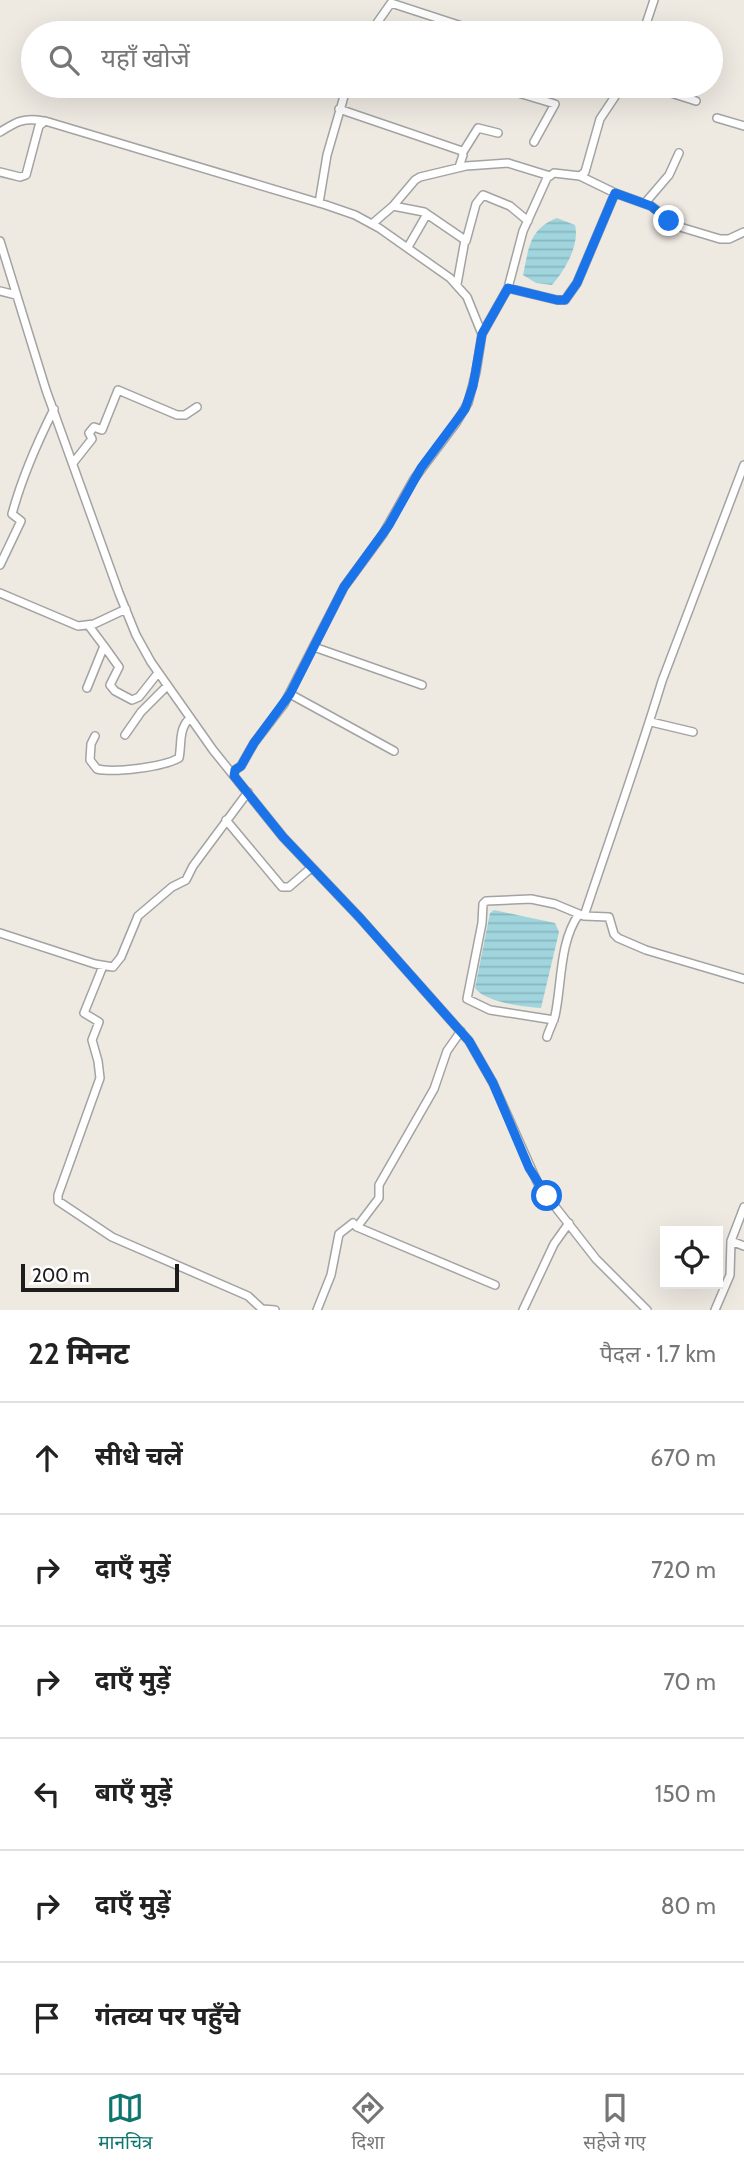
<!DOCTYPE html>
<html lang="hi">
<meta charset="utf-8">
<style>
:root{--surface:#fff;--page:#f6f6f6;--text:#222;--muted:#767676;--line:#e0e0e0;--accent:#0f766e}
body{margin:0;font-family:Cabin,"Noto Sans Devanagari",sans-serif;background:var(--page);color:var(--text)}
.controls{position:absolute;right:21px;bottom:21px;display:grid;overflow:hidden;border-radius:0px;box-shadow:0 7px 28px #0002}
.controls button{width:63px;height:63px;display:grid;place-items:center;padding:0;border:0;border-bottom:2px solid var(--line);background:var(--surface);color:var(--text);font:35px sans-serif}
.scale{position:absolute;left:21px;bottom:18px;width:158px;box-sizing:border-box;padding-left:7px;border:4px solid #1c1c1c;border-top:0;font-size:19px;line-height:24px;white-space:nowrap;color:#1c1c1c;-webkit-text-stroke:5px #fff;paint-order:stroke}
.stop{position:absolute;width:21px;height:21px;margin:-16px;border:5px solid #1a73e8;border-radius:50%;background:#fff}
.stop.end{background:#1a73e8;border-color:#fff;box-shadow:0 2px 7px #0008}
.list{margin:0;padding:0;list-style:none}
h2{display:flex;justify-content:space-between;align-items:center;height:91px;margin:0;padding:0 28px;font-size:30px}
h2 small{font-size:23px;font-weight:400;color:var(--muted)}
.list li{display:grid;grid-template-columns:46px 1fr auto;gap:21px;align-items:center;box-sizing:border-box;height:112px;padding:0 28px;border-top:2px solid var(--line)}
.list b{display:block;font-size:26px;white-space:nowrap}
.list em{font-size:23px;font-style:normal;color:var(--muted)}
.icon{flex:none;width:38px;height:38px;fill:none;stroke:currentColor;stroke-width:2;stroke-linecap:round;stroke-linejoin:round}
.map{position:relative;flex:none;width:744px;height:1310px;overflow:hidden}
.search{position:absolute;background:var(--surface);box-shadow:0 7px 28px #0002;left:21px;right:21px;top:21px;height:77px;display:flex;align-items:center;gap:18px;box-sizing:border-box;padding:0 24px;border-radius:38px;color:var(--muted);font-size:26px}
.sheet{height:763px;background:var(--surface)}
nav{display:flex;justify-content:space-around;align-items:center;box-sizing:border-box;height:98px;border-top:2px solid var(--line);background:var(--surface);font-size:19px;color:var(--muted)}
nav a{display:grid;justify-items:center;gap:4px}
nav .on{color:var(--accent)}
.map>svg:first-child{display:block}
</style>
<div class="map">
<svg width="744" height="1310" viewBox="0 0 744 1310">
<defs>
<pattern id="water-rules" width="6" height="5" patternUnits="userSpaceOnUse" patternTransform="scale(1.75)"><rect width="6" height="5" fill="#a0d5de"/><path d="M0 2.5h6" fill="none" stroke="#89b6be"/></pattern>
</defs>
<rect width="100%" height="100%" fill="#eee9e1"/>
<!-- water -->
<path fill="url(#water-rules)" d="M557,218L575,225C580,245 565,270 552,285L536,283L523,275C529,248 529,229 557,218Z
M494,910L555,923L559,932L541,1008C523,1007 485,1002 475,988L490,913Z"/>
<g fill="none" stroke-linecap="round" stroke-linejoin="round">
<defs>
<path id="minor" d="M370,33L391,3L483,33
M442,33L446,21
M643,33L654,0
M495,86L555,104L534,142
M649,86L696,101
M339,109L462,151L463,155L459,167
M717,118L744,126
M0,132C16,122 24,117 43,121
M463,152L478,128L498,133
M0,172L20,177L26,175L39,126L45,121L326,205L355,215L379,228L450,278L467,297L482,334
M580,176L615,193L651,206L680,227L720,239H729L744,232
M319,203L327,155L347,86
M645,203L669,175L679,153
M393,206L424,212L465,240L457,284
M372,224L393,206L415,180L420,177L466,166L508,163L550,176
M0,241L46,390L119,593L136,635L151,662L213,750L283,837L360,918L469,1041L493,1083L539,1186L596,1259L647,1310
M466,241L476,204L483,195L510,206L528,221
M408,247L427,214
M508,288L557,300H565L577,283L615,193
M0,291L16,295
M73,463L92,439L89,433L94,427L102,430L118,390L177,415H185L197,407
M0,565L21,521L12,514C22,477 37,443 54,409
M0,593L78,626L94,624L126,609
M104,646L119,667L110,685L115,691L132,700L139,697L158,673
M314,647L422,685
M87,688L104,646L89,626
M290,694L394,751
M651,722L693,732
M125,735L141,712L167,686
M95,736L91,744L90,760L97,769C115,773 163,767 179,758C182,744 178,729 190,718
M234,776L235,770L241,766L254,743L284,704L344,587L383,534L414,479L456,423L468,403L476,372L482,334L508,288L523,231L547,178L554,173L580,176L585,172L600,119L622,86
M226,820L282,887H289L311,868
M584,916C610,838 638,760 662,681L744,465
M0,933L95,964L113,967L121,957L138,916L172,887L186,880L193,866L248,792
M103,966L84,1013L99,1022L92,1040L98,1061L100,1078L58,1195V1201L112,1237L248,1296L262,1309L275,1310
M554,1020L490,1010L467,999L482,923L483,904L486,901L531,899L555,904L584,916L609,917L614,934L618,938L646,950L744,979
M547,1037C549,1030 553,1023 555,1016C562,984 559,942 579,914
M357,1227L495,1285
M731,1241L744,1246
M317,1310L331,1275L339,1234L353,1223L357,1227L379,1198V1185L434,1089L447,1051L461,1031
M523,1310L554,1244L569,1223
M715,1310L730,1275L731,1241L744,1207"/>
</defs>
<!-- minor casing -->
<use href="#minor" stroke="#a3a3a3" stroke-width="10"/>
<!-- minor -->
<use href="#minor" stroke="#fff" stroke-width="7"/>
</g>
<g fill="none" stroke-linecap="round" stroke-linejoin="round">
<!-- route -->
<path stroke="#1a73e8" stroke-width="9" d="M547,1196L529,1168L493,1083L469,1041L360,918L283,837L234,776L235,770L241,766L254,743L290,694L344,587L389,525L421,468L465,409L473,386L482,334L508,288L557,300H565L577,283L615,193L651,206L669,221"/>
</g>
</svg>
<div class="controls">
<button><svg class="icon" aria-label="locate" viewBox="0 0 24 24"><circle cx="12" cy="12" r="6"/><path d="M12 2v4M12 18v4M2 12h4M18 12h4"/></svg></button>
</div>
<div class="scale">200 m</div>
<div class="stop" style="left:547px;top:1196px"></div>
<div class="stop end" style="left:669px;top:221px"></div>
<div class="search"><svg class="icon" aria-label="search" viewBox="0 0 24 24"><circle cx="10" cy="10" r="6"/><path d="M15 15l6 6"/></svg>यहाँ खोजें</div>
</div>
<section class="sheet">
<h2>22 मिनट<small>पैदल · 1.7 km</small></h2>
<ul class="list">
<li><svg class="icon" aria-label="ahead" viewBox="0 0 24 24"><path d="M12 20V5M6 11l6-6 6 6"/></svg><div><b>सीधे चलें</b></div><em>670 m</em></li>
<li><svg class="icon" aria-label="right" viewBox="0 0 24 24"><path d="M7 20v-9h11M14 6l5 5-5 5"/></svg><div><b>दाएँ मुड़ें</b></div><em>720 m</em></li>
<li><svg class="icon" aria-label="right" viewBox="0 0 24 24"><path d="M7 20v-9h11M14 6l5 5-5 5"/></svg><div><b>दाएँ मुड़ें</b></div><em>70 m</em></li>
<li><svg class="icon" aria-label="left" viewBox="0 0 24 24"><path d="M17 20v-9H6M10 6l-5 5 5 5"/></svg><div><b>बाएँ मुड़ें</b></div><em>150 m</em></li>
<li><svg class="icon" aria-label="right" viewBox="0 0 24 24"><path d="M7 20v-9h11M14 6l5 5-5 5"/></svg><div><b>दाएँ मुड़ें</b></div><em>80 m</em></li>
<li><svg class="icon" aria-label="arrive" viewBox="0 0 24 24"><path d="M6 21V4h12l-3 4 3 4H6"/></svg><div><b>गंतव्य पर पहुँचे</b></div></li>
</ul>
</section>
<nav>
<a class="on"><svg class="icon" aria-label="map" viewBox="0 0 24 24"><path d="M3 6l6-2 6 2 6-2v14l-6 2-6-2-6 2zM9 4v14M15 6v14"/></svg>मानचित्र</a>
<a><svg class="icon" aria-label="directions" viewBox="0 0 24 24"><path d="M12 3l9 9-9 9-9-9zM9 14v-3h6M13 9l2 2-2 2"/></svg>दिशा</a>
<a><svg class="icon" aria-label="saved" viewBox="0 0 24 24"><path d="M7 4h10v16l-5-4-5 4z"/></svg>सहेजे गए</a>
</nav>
